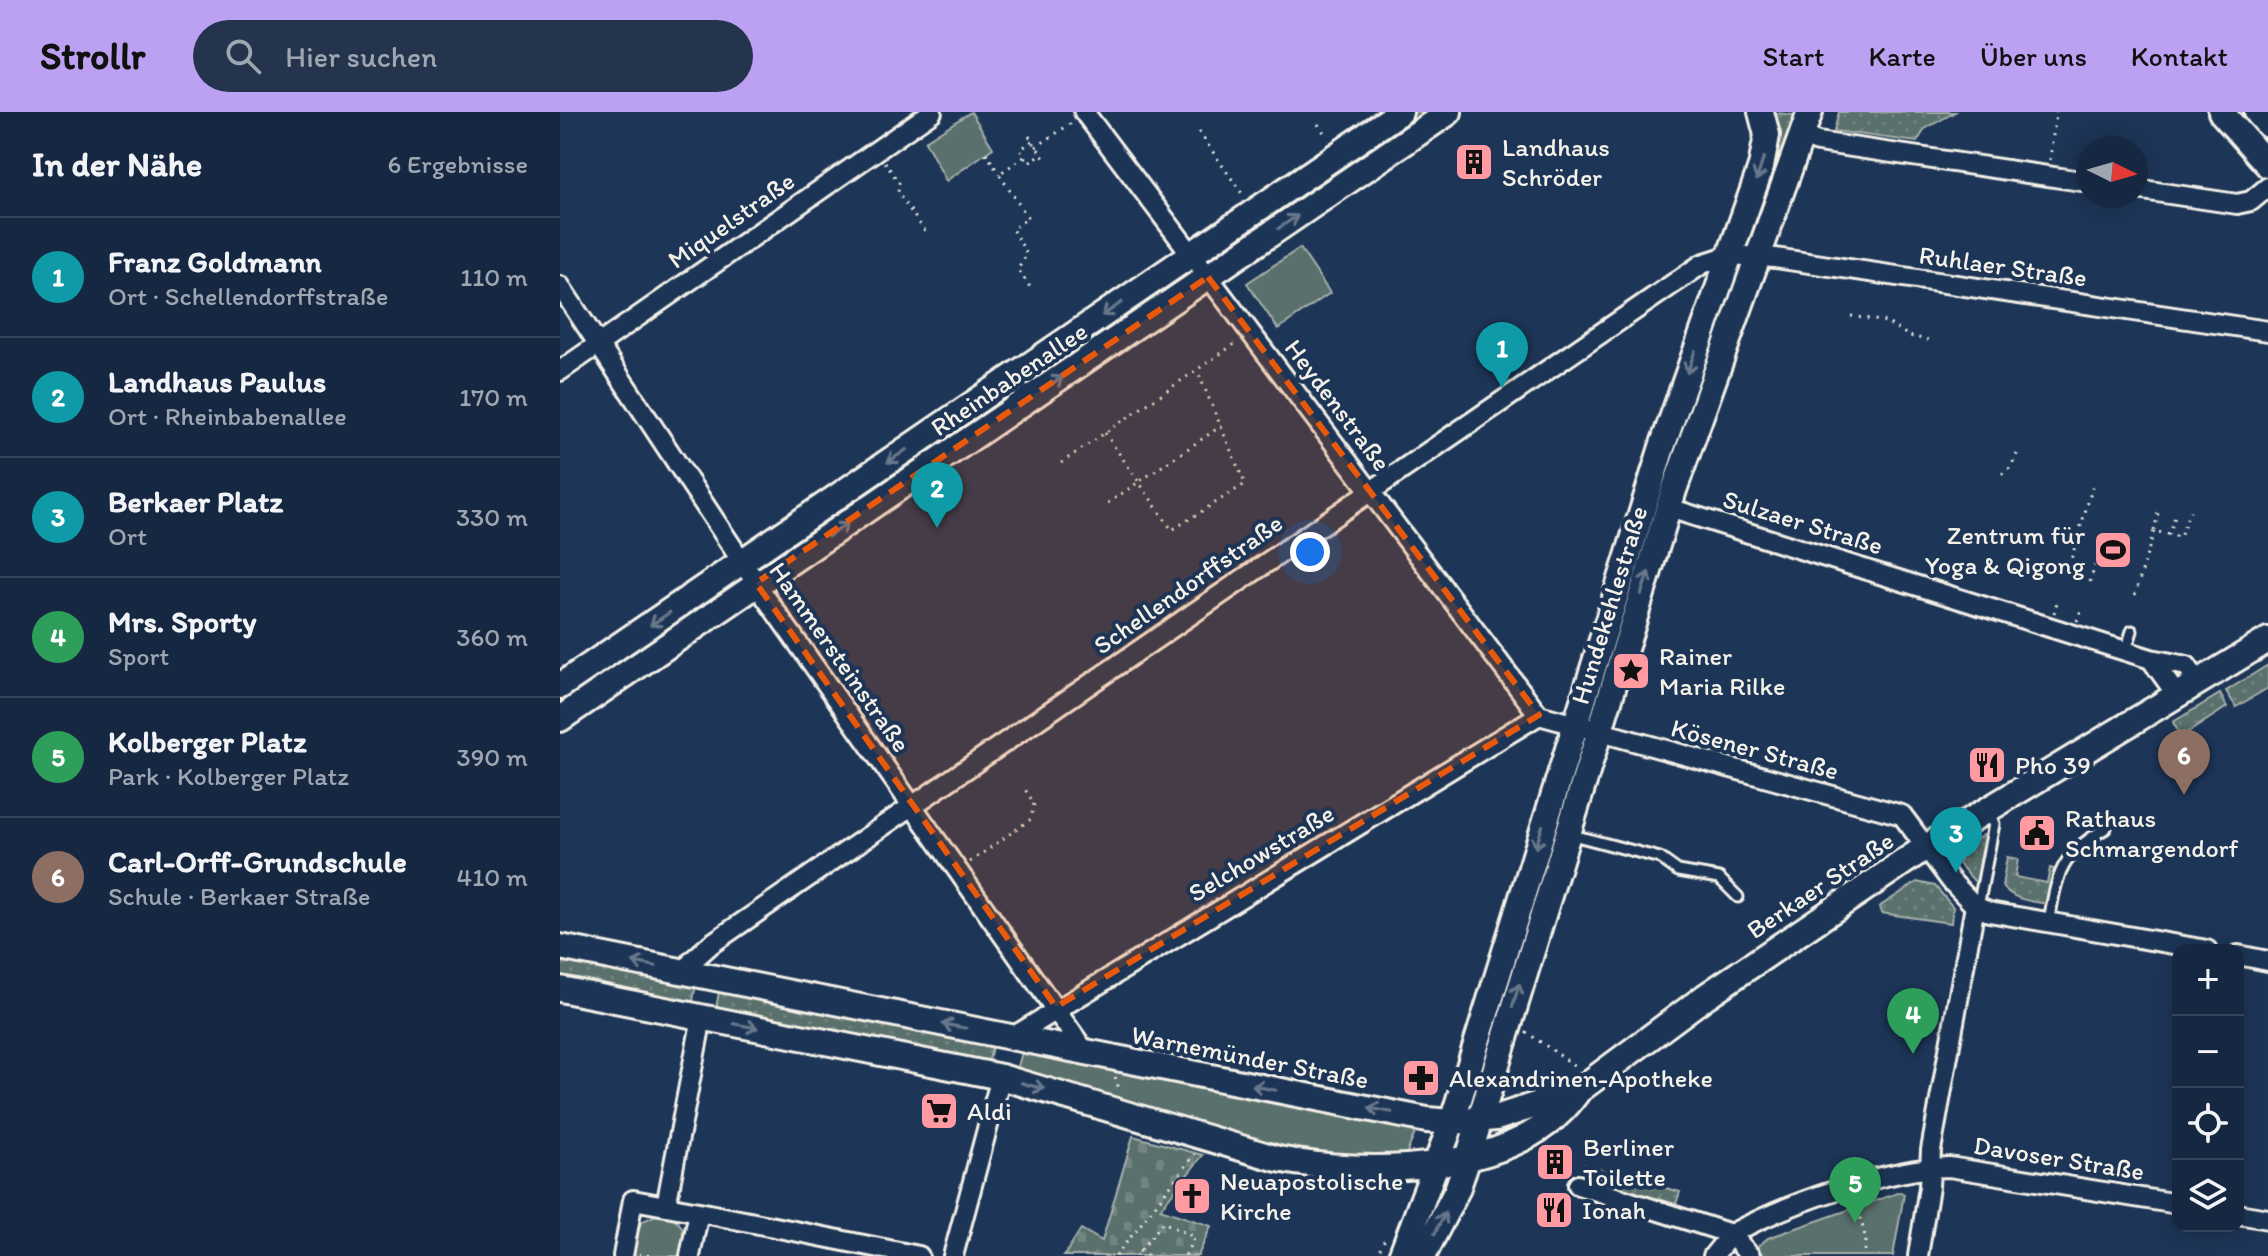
<!DOCTYPE html>
<html lang="de">
<meta charset="utf-8">
<style>
:root{--surface:#162841;--page:#23344c;--text:#f1f3f6;--muted:#9ea6b1;--line:#35445a;--accent:#bca0f2}
body{margin:0;font-family:Itim,sans-serif;background:var(--page);color:var(--text)}
.controls{position:absolute;right:24px;bottom:24px;display:grid;overflow:hidden;border-radius:16px;box-shadow:0 4px 20px #0003}
.controls button{width:72px;height:72px;display:grid;place-items:center;padding:0;border:0;border-bottom:2px solid var(--line);background:var(--surface);color:var(--text);font:40px sans-serif}
.compass{position:absolute;left:1516px;top:24px;width:72px;height:72px;border-radius:50%;background:var(--surface);box-shadow:0 4px 20px #0003;rotate:95deg}
.you{position:absolute;left:750px;top:440px;width:28px;height:28px;margin:-20px;border:6px solid #fff;border-radius:50%;background:#1a73e8;box-shadow:0 0 0 12px #1a73e833}
.badge{display:grid;place-items:center;width:52px;height:52px;border-radius:50%;background:var(--accent);color:#fff;font-size:26px;font-weight:700}
.pin{position:absolute;translate:-50% -66px;filter:drop-shadow(0 2px 4px #0008)}
.pin::after{content:'';position:absolute;top:42px;width:28px;height:24px;background:inherit;clip-path:polygon(0 0,100% 0,50% 100%)}
.list{margin:0;padding:0;list-style:none}
h2{display:flex;justify-content:space-between;align-items:center;height:104px;margin:0;padding:0 32px;font-size:34px}
h2 small{font-size:26px;font-weight:400;color:var(--muted)}
.list li{display:grid;grid-template-columns:52px 1fr auto;gap:24px;align-items:center;box-sizing:border-box;height:120px;padding:0 32px;border-top:2px solid var(--line)}
.list b{display:block;font-size:30px;white-space:nowrap}
.list p{margin:0;font-size:26px;white-space:nowrap;color:var(--muted)}
.list em{font-size:26px;font-style:normal;color:var(--muted)}
.icon{flex:none;width:44px;height:44px;fill:none;stroke:currentColor;stroke-width:2;stroke-linecap:round;stroke-linejoin:round}
.map{position:relative;flex:none;width:1708px;height:1144px;overflow:hidden}
header{display:flex;align-items:center;gap:48px;box-sizing:border-box;height:112px;padding:0 40px;background:var(--accent);color:#111}
header strong{font-size:38px}
nav{display:flex;gap:44px;margin-inline-start:auto;font-size:28px}
.search{width:560px;height:72px;background:var(--page);display:flex;align-items:center;gap:20px;box-sizing:border-box;padding:0 28px;border-radius:44px;color:var(--muted);font-size:30px}
main{display:flex}
aside{flex:1;background:var(--surface)}
.map>svg:first-child{display:block}
</style>
<header>
<strong>Strollr</strong>
<div class="search"><svg class="icon" aria-label="search" viewBox="0 0 24 24"><circle cx="10" cy="10" r="6"/><path d="M15 15l6 6"/></svg>Hier suchen</div>
<nav><a>Start</a><a>Karte</a><a>Über uns</a><a>Kontakt</a></nav>
</header>
<main>
<aside>
<h2>In der Nähe<small>6 Ergebnisse</small></h2>
<ul class="list">
<li><span class="badge" style="background:#0f9aa8">1</span><div><b>Franz Goldmann</b><p>Ort · Schellendorffstraße</p></div><em>110 m</em></li>
<li><span class="badge" style="background:#0f9aa8">2</span><div><b>Landhaus Paulus</b><p>Ort · Rheinbabenallee</p></div><em>170 m</em></li>
<li><span class="badge" style="background:#0f9aa8">3</span><div><b>Berkaer Platz</b><p>Ort</p></div><em>330 m</em></li>
<li><span class="badge" style="background:#2e9e5b">4</span><div><b>Mrs. Sporty</b><p>Sport</p></div><em>360 m</em></li>
<li><span class="badge" style="background:#2e9e5b">5</span><div><b>Kolberger Platz</b><p>Park · Kolberger Platz</p></div><em>390 m</em></li>
<li><span class="badge" style="background:#8d6e63">6</span><div><b>Carl-Orff-Grundschule</b><p>Schule · Berkaer Straße</p></div><em>410 m</em></li>
</ul>
</aside>
<div class="map">
<svg width="1708" height="1144" viewBox="0 0 1708 1144">
<defs>
<pattern id="grass-dots" width="8" height="8" patternUnits="userSpaceOnUse" patternTransform="scale(2)"><rect width="8" height="8" fill="#5a706c"/><path d="M2 2h.1M6 6h.1" fill="none" stroke="#728581" stroke-width="1.8" stroke-linecap="round"/></pattern>
<pattern id="cemetery-stones" width="16" height="16" patternUnits="userSpaceOnUse" patternTransform="scale(2)"><rect width="16" height="16" fill="#5a706c"/><path d="M2 7V4a2 2 0 0 1 4 0v3zM10 15v-3a2 2 0 0 1 4 0v3z" fill="#728581"/></pattern>
</defs>
<rect width="100%" height="100%" fill="#1d3557"/>
<filter id="ink" filterUnits="userSpaceOnUse"><feTurbulence type="fractalNoise" baseFrequency=".0125" numOctaves="2"/><feDisplacementMap in="SourceGraphic" scale="16" xChannelSelector="R" yChannelSelector="G"/><feConvolveMatrix kernelMatrix="1 2 1 2 8 2 1 2 1" color-interpolation-filters="sRGB"/></filter>
<g filter="url(#ink)">
<!-- grass -->
<path fill="url(#grass-dots)" stroke="#a7b0aa" stroke-width="2" d="M850,0H879L662,149L652,135Z
M1210,0L1241,4L1199,114H1188Z
M1279,0H1395L1365,17L1357,30L1274,19Z
M619,158L629,171L211,455L202,442Z
M168,468L175,479L0,599V582Z
M1708,553V576L1676,595L1666,579Z
M1660,582L1667,595L1621,625L1613,610Z
M1423,723L1429,724L1421,770H1415L1399,752L1403,736Z
M1447,745L1458,747L1455,765L1487,771L1490,756L1494,757L1488,792C1470,789 1455,789 1442,774Z
M1357,770L1375,774L1393,795L1391,811L1321,801L1319,795Z
M0,843L136,871L132,896L0,869Z
M160,875L433,930L427,957L155,901Z
M1024,1053L1120,1080L1116,1092L1020,1066Z"/>
<!-- cemetery -->
<path fill="url(#cemetery-stones)" stroke="#a7b0aa" stroke-width="2" d="M573,1024L643,1043L600,1097L651,1114L638,1144H504L521,1117L542,1129Z"/>
<!-- park -->
<path fill="#5a706c" stroke="#a7b0aa" stroke-width="2" d="M411,0L433,36L386,69L365,29Z
M740,136L770,181L718,217L687,171Z
M463,937L858,1014L845,1045L734,1042L456,961Z
M1340,1080L1344,1082L1333,1144H1204L1197,1135L1208,1126Z
M100,1101L114,1106L123,1116L122,1144H71L81,1110Z"/>
<g fill="none" stroke-linecap="round" stroke-linejoin="round">
<defs>
<path id="lane" d="M1566,538L1572,519
M1009,722L1100,746L1118,759L1159,766L1178,785
M1418,795L1434,712L1428,698
M1489,810C1497,760 1501,743 1546,716"/>
<path id="street" d="M524,0L979,603L1342,703L1391,769L1415,794L1429,800L1647,838
M1241,24L1258,30L1528,70
M1576,77L1677,92L1691,89L1708,75
M0,174L206,486L526,941
M0,259L372,0
M1109,396L1591,547
M1616,582L1591,547L1627,554L1637,569
M1678,843L1708,849
M129,861L132,849L151,832L1142,152L1170,143L1215,146L1708,219
M451,926L979,603
M1018,1073L1171,1122L1153,1144
M106,1094L142,905
M139,1100L359,1144
M1678,1102L1708,1107
M63,1144L73,1088L139,1100L130,1144
M393,1144L441,965
M1190,1144L1171,1122C1226,1092 1328,1056 1389,1055L1618,1092
M1358,1144L1369,1075L1371,1038L1415,794"/>
<path id="secondary" d="M1661,0L1708,53
M1697,0L1708,13
M0,574L840,0
M0,607L889,0
M0,835L867,1008L892,1010L936,1006L1018,979L1146,884L1366,735L1708,528
M0,877L441,965L718,1047C805,1064 958,1064 1016,982
M841,1144L892,1010L1102,335L1201,55L1207,23L1201,0
M863,1144L897,1078L909,1043L1114,378L1250,0"/>
</defs>
<!-- lane casing -->
<use href="#lane" stroke="#f4f1e8" stroke-width="15"/>
<!-- street casing -->
<use href="#street" stroke="#f4f1e8" stroke-width="24"/>
<!-- secondary casing -->
<use href="#secondary" stroke="#f4f1e8" stroke-width="30"/>
<!-- path -->
<path stroke="#f4f1e8" stroke-width="3" stroke-dasharray="2 6" stroke-linecap="butt" d="M758,12L767,25
M639,20L683,83
M469,24L484,46
M472,29L460,38L469,51L481,42
M476,35L513,10
M426,41L439,62
M464,45L439,62L468,106L452,117L467,142L458,157L470,175
M1490,48L1496,0
M325,50L339,71L338,81L364,118L370,114
M1291,204L1326,210L1349,224L1373,229
M545,321L612,418L685,372L637,258
M501,351L679,229
M1442,362L1451,355L1457,342
M548,391L661,314
M1594,419L1599,397
M1609,423L1615,404
M1507,461L1534,370
M1530,470L1541,434
M1575,483L1594,419L1620,425L1630,399
M1494,501L1497,490
M1517,509L1521,498
M410,750L471,707L474,691L464,676
M966,920L1018,956
M555,965L560,980
M1297,1090L1306,1129L1304,1144
M579,1139L588,1144
M79,1142L91,1144
M556,1144L635,1042
M576,1144L603,1110L634,1125L625,1144
M816,1144L826,1125"/>
<!-- lane -->
<use href="#lane" stroke="#1d3557" stroke-width="9"/>
<!-- street -->
<use href="#street" stroke="#1d3557" stroke-width="18"/>
<!-- secondary -->
<use href="#secondary" stroke="#1d3557" stroke-width="24"/>
</g>
<!-- one-way arrows -->
<defs><path id="oneway-shaft" d="M-6 0H5M1.5-3L5.5 0L1.5 3" fill="none" stroke-width="1.6" stroke-linecap="round" stroke-linejoin="round" transform="scale(2)"/></defs>
<g stroke="#68778a">
<use href="#oneway-shaft" transform="translate(1200 57) rotate(108)"/>
<use href="#oneway-shaft" transform="translate(728 110) rotate(-34)"/>
<use href="#oneway-shaft" transform="translate(552 197) rotate(146)"/>
<use href="#oneway-shaft" transform="translate(1131 250) rotate(110)"/>
<use href="#oneway-shaft" transform="translate(493 271) rotate(-34)"/>
<use href="#oneway-shaft" transform="translate(337 344) rotate(146)"/>
<use href="#oneway-shaft" transform="translate(278 418) rotate(-34)"/>
<use href="#oneway-shaft" transform="translate(1085 471) rotate(-72)"/>
<use href="#oneway-shaft" transform="translate(100 507) rotate(146)"/>
<use href="#oneway-shaft" transform="translate(979 725) rotate(107)"/>
<use href="#oneway-shaft" transform="translate(84 852) rotate(-169)"/>
<use href="#oneway-shaft" transform="translate(956 883) rotate(-73)"/>
<use href="#oneway-shaft" transform="translate(186 914) rotate(11)"/>
<use href="#oneway-shaft" transform="translate(394 914) rotate(-169)"/>
<use href="#oneway-shaft" transform="translate(473 974) rotate(15)"/>
<use href="#oneway-shaft" transform="translate(704 976) rotate(-169)"/>
<use href="#oneway-shaft" transform="translate(820 998) rotate(-169)"/>
<use href="#oneway-shaft" transform="translate(880 1111) rotate(-64)"/>
</g>
</g>
<!-- marked area -->
<path fill="#e8590c" fill-opacity="0.2" stroke="#e8590c" stroke-width="6" stroke-dasharray="16 10" stroke-linejoin="round" d="M648,165L979,603L496,895L196,471Z"/>
<!-- icons -->
<defs>
<symbol id="building-square" viewBox="-11 -11 22 22"><rect x="-9" y="-9" width="18" height="18" rx="4" fill="#ff9aa2" stroke="#1d3557"/><path d="M-4-6H4V6H1V3H-1V6H-4ZM-2.5-4.3h1.7v1.8h-1.7ZM.8-4.3h1.7v1.8H.8ZM-2.5-1h1.7V.8h-1.7ZM.8-1h1.7V.8H.8Z" fill="#111"/></symbol>
<symbol id="stadium-square" viewBox="-11 -11 22 22"><rect x="-9" y="-9" width="18" height="18" rx="4" fill="#ff9aa2" stroke="#1d3557"/><path d="M0-5a6.5 5 0 1 0 0 10a6.5 5 0 1 0 0-10ZM-3.5-1.8h7v3.6h-7Z" fill="#111"/></symbol>
<symbol id="sight-square" viewBox="-11 -11 22 22"><rect x="-9" y="-9" width="18" height="18" rx="4" fill="#ff9aa2" stroke="#1d3557"/><path d="M0-6L1.8-2.2L6-1.7L2.9 1.2L3.7 5.4L0 3.3L-3.7 5.4L-2.9 1.2L-6-1.7L-1.8-2.2Z" fill="#111"/></symbol>
<symbol id="restaurant-square" viewBox="-11 -11 22 22"><rect x="-9" y="-9" width="18" height="18" rx="4" fill="#ff9aa2" stroke="#1d3557"/><path d="M-5-6h1v4h1v-4h1v4h1v-4h1v5L-1.5 .5V6h-2V.5L-5-1ZM5-6V6H3V1.5H1.5Q1.5-4 5-6Z" fill="#111"/></symbol>
<symbol id="civic-square" viewBox="-11 -11 22 22"><rect x="-9" y="-9" width="18" height="18" rx="4" fill="#ff9aa2" stroke="#1d3557"/><path d="M-.6-6.5H3V-4.5H.6V-3L4-1V1h2V6H-6V1h2V-1L-.6-3ZM-1.2 2.5V6h2.4V2.5Z" fill="#111"/></symbol>
<symbol id="pharmacy-square" viewBox="-11 -11 22 22"><rect x="-9" y="-9" width="18" height="18" rx="4" fill="#ff9aa2" stroke="#1d3557"/><path d="M-2-6h4v4h4v4h-4v4h-4v-4h-4v-4h4Z" fill="#111"/></symbol>
<symbol id="supermarket-square" viewBox="-11 -11 22 22"><rect x="-9" y="-9" width="18" height="18" rx="4" fill="#ff9aa2" stroke="#1d3557"/><path d="M-6-5.5h2.5l.6 2H6L4.5 2H-2.5L-4.4-4H-6ZM-1.5 3.2a1.3 1.3 0 1 0 .1 0ZM3 3.2a1.3 1.3 0 1 0 .1 0Z" fill="#111"/></symbol>
<symbol id="church-square" viewBox="-11 -11 22 22"><rect x="-9" y="-9" width="18" height="18" rx="4" fill="#ff9aa2" stroke="#1d3557"/><path d="M-1.2-6h2.4v3.5h3.3v2.4h-3.3V6h-2.4V-.1h-3.3v-2.4h3.3Z" fill="#111"/></symbol>
</defs>
<g fill-rule="evenodd">
<use href="#building-square" x="892" y="28" width="44" height="44"/>
<use href="#stadium-square" x="1531" y="416" width="44" height="44"/>
<use href="#sight-square" x="1049" y="537" width="44" height="44"/>
<use href="#restaurant-square" x="1405" y="631" width="44" height="44"/>
<use href="#civic-square" x="1455" y="699" width="44" height="44"/>
<use href="#pharmacy-square" x="839" y="944" width="44" height="44"/>
<use href="#supermarket-square" x="357" y="977" width="44" height="44"/>
<use href="#building-square" x="973" y="1028" width="44" height="44"/>
<use href="#church-square" x="610" y="1062" width="44" height="44"/>
<use href="#restaurant-square" x="972" y="1076" width="44" height="44"/>
</g>
<g text-anchor="middle" stroke-width="8" stroke-linejoin="round" paint-order="stroke">
<!-- poi labels -->
<g font-size="26" fill="#f4f1e8" stroke="#1d3557" text-anchor="start">
<text x="942" y="44">Landhaus<tspan x="942" dy="30">Schröder</tspan></text>
<text x="1525" y="432" text-anchor="end">Zentrum für<tspan x="1525" dy="30">Yoga &amp; Qigong</tspan></text>
<text x="1099" y="553">Rainer<tspan x="1099" dy="30">Maria Rilke</tspan></text>
<text x="1455" y="662">Pho 39</text>
<text x="1505" y="715">Rathaus<tspan x="1505" dy="30">Schmargendorf</tspan></text>
<text x="889" y="975">Alexandrinen-Apotheke</text>
<text x="407" y="1008">Aldi</text>
<text x="1023" y="1044">Berliner<tspan x="1023" dy="30">Toilette</tspan></text>
<text x="660" y="1078">Neuapostolische<tspan x="660" dy="30">Kirche</tspan></text>
<text x="1022" y="1107">Ionah</text>
</g>
<!-- street labels -->
<g font-size="26" fill="#f4f1e8" stroke="#1d3557">
<text transform="translate(171 108) rotate(-35)" y="9">Miquelstraße</text>
<text transform="translate(1443 154) rotate(8)" y="9">Ruhlaer Straße</text>
<text transform="translate(449 267) rotate(-34)" y="9">Rheinbabenallee</text>
<text transform="translate(778 293) rotate(53)" y="9">Heydenstraße</text>
<text transform="translate(1243 410) rotate(17)" y="9">Sulzaer Straße</text>
<text transform="translate(628 472) rotate(-35)" y="9">Schellendorffstraße</text>
<text transform="translate(1049 493) rotate(-73)" y="9">Hundekehlestraße</text>
<text transform="translate(280 545) rotate(55)" y="9">Hammersteinstraße</text>
<text transform="translate(1195 637) rotate(15)" y="9">Kösener Straße</text>
<text transform="translate(701 741) rotate(-31)" y="9">Selchowstraße</text>
<text transform="translate(1260 773) rotate(-34)" y="9">Berkaer Straße</text>
<text transform="translate(690 945) rotate(11)" y="9">Warnemünder Straße</text>
<text transform="translate(1499 1046) rotate(9)" y="9">Davoser Straße</text>
</g>
</g>
</svg>
<div class="controls">
<button>+</button>
<button>−</button>
<button><svg class="icon" aria-label="locate" viewBox="0 0 24 24"><circle cx="12" cy="12" r="6"/><path d="M12 2v4M12 18v4M2 12h4M18 12h4"/></svg></button>
<button><svg class="icon" aria-label="layers" viewBox="0 0 24 24"><path d="M12 4l9 5-9 5-9-5zM3 14l9 5 9-5"/></svg></button>
</div>
<svg class="compass" viewBox="-18 -18 36 36"><path d="M0-13l5 13h-10z" fill="#e53935"/><path d="M0 13l5-13h-10z" fill="#9ea6b1"/></svg>
<div class="you"></div>
<div class="pin badge" style="left:942px;top:276px;background:#0f9aa8">1</div>
<div class="pin badge" style="left:377px;top:416px;background:#0f9aa8">2</div>
<div class="pin badge" style="left:1396px;top:761px;background:#0f9aa8">3</div>
<div class="pin badge" style="left:1353px;top:942px;background:#2e9e5b">4</div>
<div class="pin badge" style="left:1295px;top:1111px;background:#2e9e5b">5</div>
<div class="pin badge" style="left:1624px;top:683px;background:#8d6e63">6</div>
</div>
</main>
